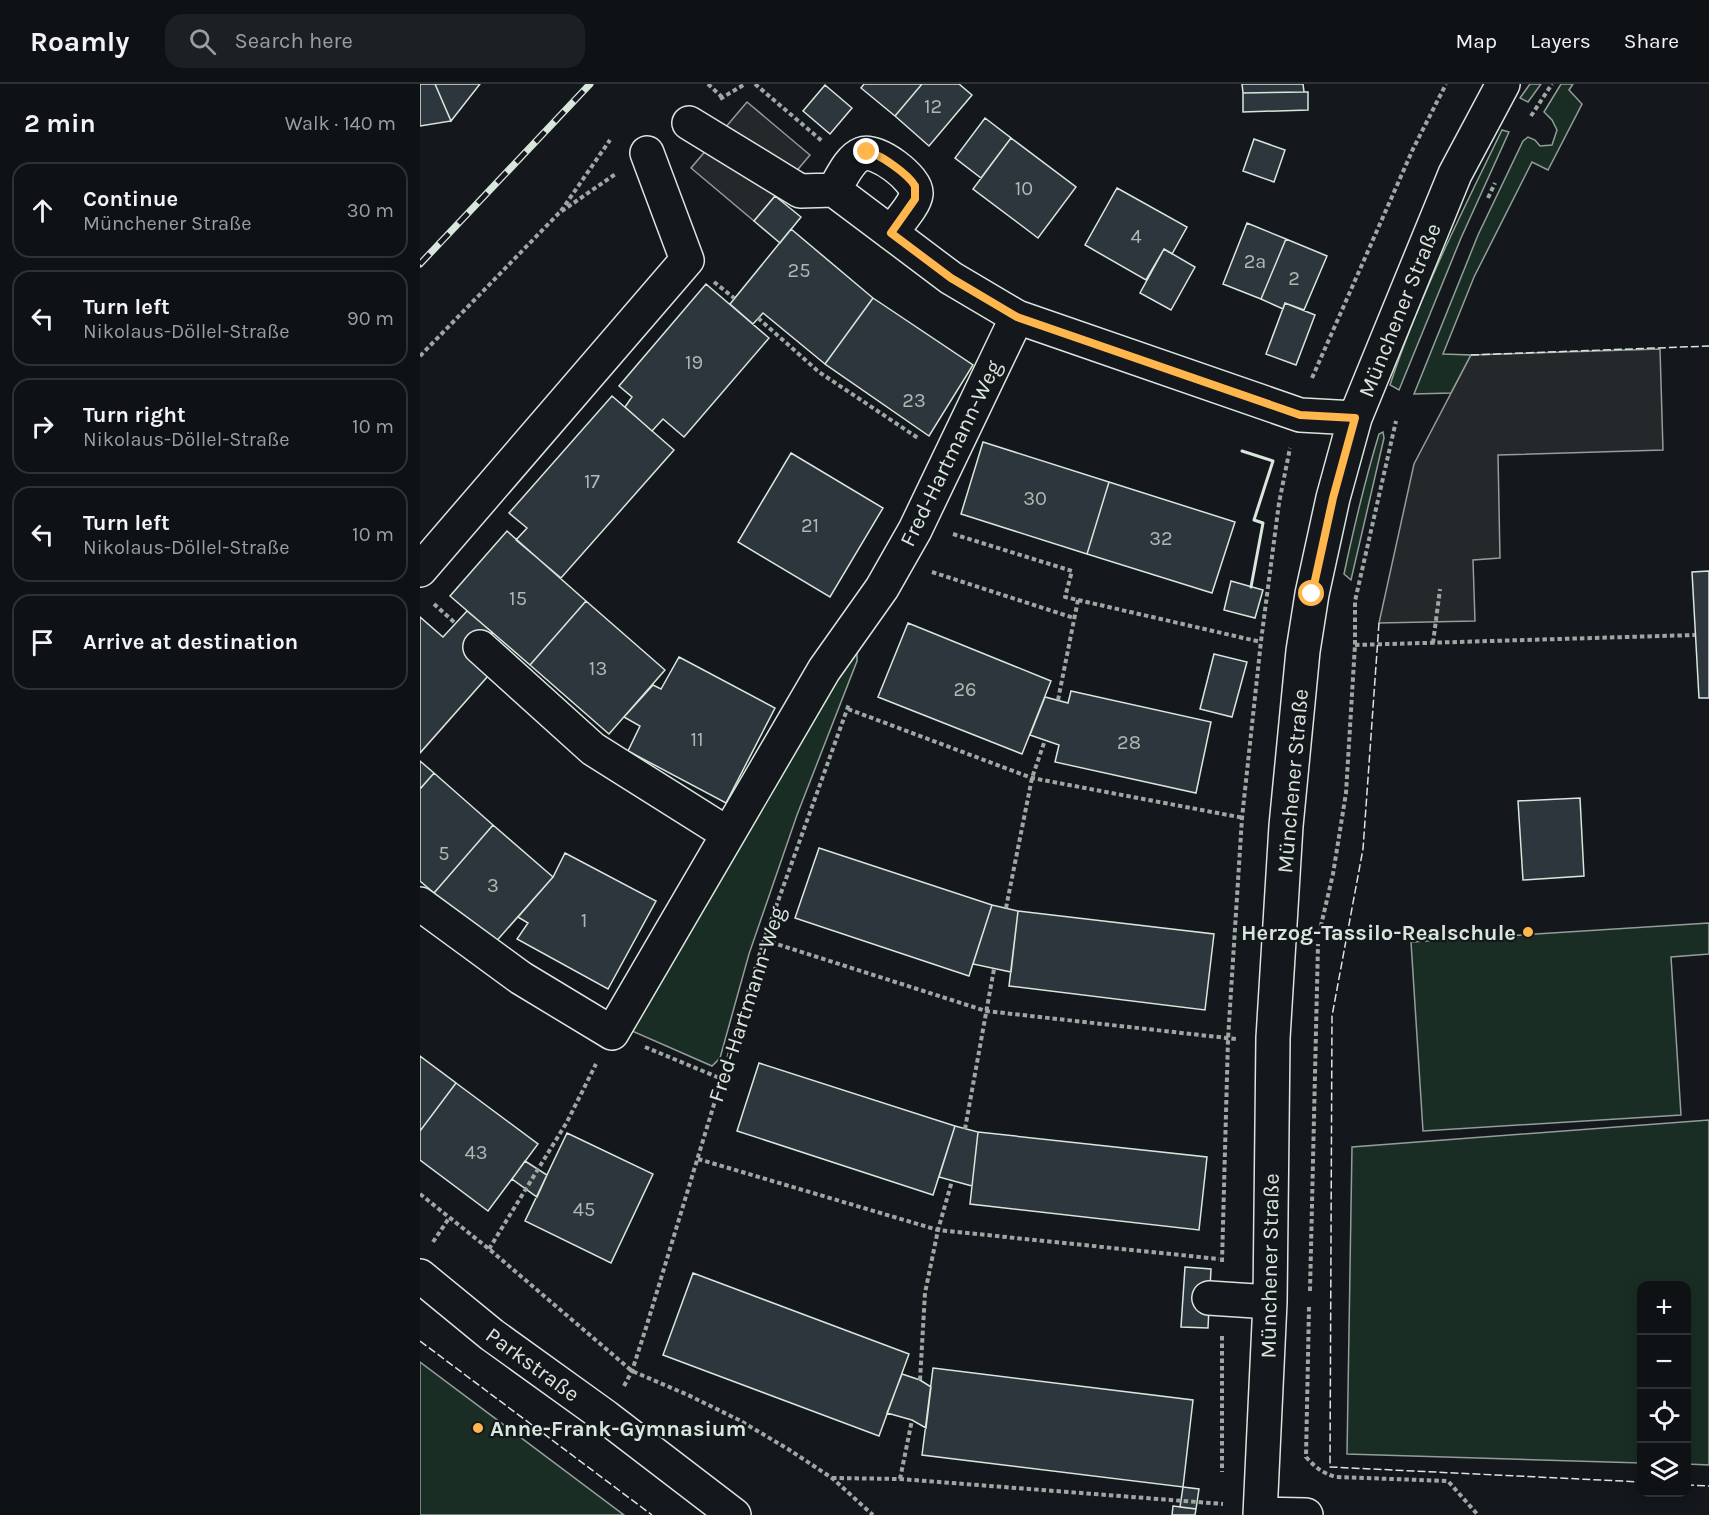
<!DOCTYPE html>
<meta charset="utf-8">
<style>
:root{--surface:#0f1215;--page:#1d2022;--text:#f1f3f6;--muted:#9b9ea0;--line:#2f3234}
body{margin:0;font-family:Karla,sans-serif;background:var(--page);color:var(--text)}
.controls{position:absolute;right:18px;bottom:18px;display:grid;overflow:hidden;border-radius:12px;box-shadow:0 3px 15px #0003}
.controls button{width:54px;height:54px;display:grid;place-items:center;padding:0;border:0;border-bottom:2px solid var(--line);background:var(--surface);color:var(--text);font:30px sans-serif}
.stop{position:absolute;width:18px;height:18px;margin:-14px;border:4px solid #ffb74d;border-radius:50%;background:#fff}
.stop.end{background:#ffb74d;border-color:#fff;box-shadow:0 2px 6px #0008}
.list{margin:0;padding:0;list-style:none}
h2{display:flex;justify-content:space-between;align-items:center;height:78px;margin:0;padding:0 24px;font-size:26px}
h2 small{font-size:20px;font-weight:400;color:var(--muted)}
.list li{display:grid;grid-template-columns:39px 1fr auto;gap:18px;align-items:center;box-sizing:border-box;height:96px;margin:0 12px 12px;padding:0 12px;border:2px solid var(--line);border-radius:18px}
.list b{display:block;font-size:22px;white-space:nowrap}
.list p{margin:0;font-size:20px;white-space:nowrap;color:var(--muted)}
.list em{font-size:20px;font-style:normal;color:var(--muted)}
.icon{flex:none;width:33px;height:33px;fill:none;stroke:currentColor;stroke-width:2;stroke-linecap:round;stroke-linejoin:round}
.map{position:relative;flex:none;width:1289px;height:1431px;overflow:hidden}
header{display:flex;align-items:center;gap:36px;box-sizing:border-box;height:84px;padding:0 30px;background:var(--surface);border-bottom:2px solid var(--line)}
header strong{font-size:28px}
nav{display:flex;gap:33px;margin-inline-start:auto;font-size:21px}
.search{width:420px;height:54px;background:var(--page);display:flex;align-items:center;gap:15px;box-sizing:border-box;padding:0 21px;border-radius:18px;color:var(--muted);font-size:22px}
main{display:flex}
aside{flex:1;background:var(--surface)}
.map>svg:first-child{display:block}
</style>
<header>
<strong>Roamly</strong>
<div class="search"><svg class="icon" aria-label="search" viewBox="0 0 24 24"><circle cx="10" cy="10" r="6"/><path d="M15 15l6 6"/></svg>Search here</div>
<nav><a>Map</a><a>Layers</a><a>Share</a></nav>
</header>
<main>
<aside>
<h2>2 min<small>Walk · 140 m</small></h2>
<ul class="list">
<li><svg class="icon" aria-label="ahead" viewBox="0 0 24 24"><path d="M12 20V5M6 11l6-6 6 6"/></svg><div><b>Continue</b><p>Münchener Straße</p></div><em>30 m</em></li>
<li><svg class="icon" aria-label="left" viewBox="0 0 24 24"><path d="M17 20v-9H6M10 6l-5 5 5 5"/></svg><div><b>Turn left</b><p>Nikolaus-Döllel-Straße</p></div><em>90 m</em></li>
<li><svg class="icon" aria-label="right" viewBox="0 0 24 24"><path d="M7 20v-9h11M14 6l5 5-5 5"/></svg><div><b>Turn right</b><p>Nikolaus-Döllel-Straße</p></div><em>10 m</em></li>
<li><svg class="icon" aria-label="left" viewBox="0 0 24 24"><path d="M17 20v-9H6M10 6l-5 5 5 5"/></svg><div><b>Turn left</b><p>Nikolaus-Döllel-Straße</p></div><em>10 m</em></li>
<li><svg class="icon" aria-label="arrive" viewBox="0 0 24 24"><path d="M6 21V4h12l-3 4 3 4H6"/></svg><div><b>Arrive at destination</b></div></li>
</ul>
</aside>
<div class="map">
<svg width="1289" height="1431" viewBox="0 0 1289 1431">
<rect width="100%" height="100%" fill="#14181c"/>
<!-- green -->
<path fill="#1a2d24" stroke="#939e99" stroke-width="1.5" d="M1110,0H1121L1108,18L1100,14Z
M1141,0H1153L1149,6L1162,20L1128,86L1112,78L1054,193L1023,270L1051,271L1031,309L994,310L1058,151L1103,57L1108,53L1115,56L1120,62L1132,61L1137,46L1132,36L1124,28Z
M1082,46L1089,48L1041,154L979,306L970,301C998,215 1042,128 1082,46Z
M963,348L964,354L931,496L924,490C934,443 945,396 959,350Z
M427,563L437,567V577L377,731L329,870L300,974L292,982L212,947L210,943Z
M1289,839V870L1251,873L1261,1031L1003,1047L991,858Z
M1289,1036V1381L1267,1380L1266,1202H1222L1221,1379L927,1370L932,1063Z
M0,1278L204,1431H0Z"/>
<!-- parking -->
<path fill="#24282b" stroke="#939e99" stroke-width="1.5" d="M327,18L390,71L334,137L271,84Z
M1240,265L1243,366L1078,371L1080,474L1053,476L1055,537L959,539L994,380L1051,271Z"/>
<!-- building -->
<path fill="#2c363c" stroke="#d8e6dc" stroke-width="1.5" d="M0,0H15L31,37L0,42Z
M15,0H60L31,37Z
M444,0H502L475,32L441,4Z
M502,0H539L552,11L509,62L475,32Z
M822,0H883L884,8L823,9Z
M405,1L432,24L410,50L383,27Z
M884,8H888V26L823,28V9Z
M565,34L591,54L561,94L535,74Z
M591,54L656,103L618,154L553,105Z
M834,55L865,66L854,98L823,87Z
M697,104L767,143L752,170L744,165L726,196L665,161Z
M355,112L381,133L360,159L334,137Z
M827,139L866,155L841,215L803,200Z
M371,145L453,214L405,280L343,229L333,240L310,220Z
M866,155L907,172L884,226L865,219L863,225L841,215Z
M744,165L775,183L751,226L720,209Z
M286,200L349,254L264,353L243,335L232,347L205,323L212,313L199,302Z
M453,214L553,281L509,352L405,280Z
M865,219L895,231L876,281L846,270Z
M192,312L254,366L141,494L96,456L107,444L89,429Z
M563,358L689,398L667,470L541,430Z
M371,369L463,424L410,513L318,458Z
M689,398L815,438L792,509L667,470Z
M87,447L166,517L110,581L30,512Z
M1289,487V614H1279L1272,488Z
M811,497L843,506L835,534L804,526Z
M166,517L245,586L189,650L110,581Z
M47,527L72,548L49,575L68,592L0,669V533L23,553Z
M488,539L631,597L602,670L458,613Z
M794,570L827,578L812,633L780,625Z
M259,573L355,624L306,719L208,667L220,642L204,633L233,601L241,605Z
M651,607L791,638L776,709L635,678L639,661L610,651L625,613L648,619Z
M0,677L14,689L0,705Z
M14,689L73,741L14,809L0,797V705Z
M1160,714L1164,792L1103,796L1098,717Z
M73,741L133,793L73,861L14,809Z
M399,764L572,821L549,892L375,834Z
M145,769L236,817L188,905L97,855L108,839L98,833L133,793Z
M572,821L598,827L591,888L553,880Z
M598,827L794,850L785,926L589,902Z
M0,972L36,999L0,1047Z
M339,979L535,1042L513,1111L317,1047Z
M36,999L118,1060L68,1127L0,1076V1047Z
M535,1042L558,1048L552,1102L519,1093Z
M558,1048L787,1073L779,1146L550,1120Z
M147,1049L233,1090L191,1179L105,1137Z
M105,1077L127,1091L117,1113L92,1095Z
M765,1183L791,1185L788,1244L761,1243Z
M273,1189L489,1270L459,1352L243,1271Z
M513,1284L773,1316L763,1403L502,1371Z
M482,1290L500,1296L511,1303L506,1344L492,1336L467,1329Z
M763,1403L779,1405L776,1425L760,1423Z
M753,1422L776,1425L775,1431H752Z"/>
<g fill="none" stroke-linecap="round" stroke-linejoin="round">
<defs>
<path id="minor" d="M269,39L380,107L414,106L531,194L597,233L880,331L935,334
M414,106C421,95 429,75 442,70C456,64 498,95 496,110C495,121 477,140 471,149
M0,486L267,176L227,69
M60,563L173,665L308,750
M0,820L101,894L192,949L404,586L462,504L495,446L597,233
M0,1192L72,1251L186,1333L314,1431
M789,1214L850,1218
M841,1430L886,1431
M840,1431L850,1218L853,954L866,742L883,567L892,510L913,414L935,334L1035,90L1083,0"/>
</defs>
<!-- minor casing -->
<use href="#minor" stroke="#d8e6dc" stroke-width="36"/>
<!-- path -->
<path stroke="#9da8a2" stroke-width="4" stroke-dasharray="4.5 3" stroke-linecap="butt" d="M288,0L302,13
M335,0L402,57
M300,15L325,0
M1111,32L1132,0
M1068,114L1075,99
M141,127L190,56
M294,198L314,214
M338,234L399,288L498,354
M0,272L139,129L197,89
M892,294L993,65L1026,0
M533,450L652,487L645,513L841,558
M512,488L654,534
M14,520L35,539
M1013,559L1020,505
M935,561L1275,551
M638,616L658,516
M428,625L612,694L824,734
M586,824L612,694L625,656
M899,850L913,790L926,709L935,561V517L976,337
M344,856L566,927L816,955
M225,963L302,995
M545,1045L574,885
M278,1075L518,1146L799,1175
M0,1110L69,1165L212,1287L268,1311L319,1336L368,1365L412,1394L453,1431
M13,1158L29,1134
M69,1165L147,1038L176,980
M802,1178L808,955L822,734L841,557L859,419L870,364
M890,1207L898,860
M889,1223L886,1373C895,1383 902,1389 916,1393L1028,1397L1058,1431
M802,1252V1388
M500,1296L505,1209L518,1146L532,1097
M204,1302L212,1287L225,1247L344,856L429,620
M412,1394L480,1395L803,1420
M480,1395L492,1336"/>
<!-- minor -->
<use href="#minor" stroke="#14181c" stroke-width="33"/>
<defs>
<path id="rail" d="M0,180L170,0"/>
</defs>
<!-- rail casing -->
<use href="#rail" stroke="#d8e6dc" stroke-width="7"/>
<!-- rail -->
<use href="#rail" stroke="#14181c" stroke-width="4.5" stroke-dasharray="14" stroke-linecap="butt"/>
<!-- fence -->
<path stroke="#d8e6dc" stroke-width="1.5" stroke-dasharray="8 3" stroke-linecap="butt" d="M1051,271L1289,262
M959,539L943,765L912,932L910,1383L1222,1398
M0,1257L232,1431
M1266,1401L1289,1402"/>
<!-- wall -->
<path stroke="#d8e6dc" stroke-width="3" d="M822,367L853,377L834,436L843,439L831,503"/>
</g>
<g fill="none" stroke-linecap="round" stroke-linejoin="round">
<!-- route -->
<path stroke="#ffb74d" stroke-width="8" d="M447,68C459,69 489,91 495,102V115L471,149L531,194L597,233L880,331L935,334L913,414L892,510"/>
</g>
<!-- markers -->
<g fill="#ffb74d" stroke="#14181c" stroke-width="2">
<circle cx="1108" cy="848" r="6"/>
<circle cx="58" cy="1344" r="6"/>
</g>
<g text-anchor="middle" stroke-width="4.5" stroke-linejoin="round" paint-order="stroke">
<!-- number labels -->
<g font-size="20" fill="#adbab4">
<text x="513" y="29">12</text>
<text x="604" y="111">10</text>
<text x="716" y="159">4</text>
<text x="835" y="184">2a</text>
<text x="379" y="193">25</text>
<text x="874" y="201">2</text>
<text x="274" y="285">19</text>
<text x="494" y="323">23</text>
<text x="172" y="404">17</text>
<text x="615" y="421">30</text>
<text x="390" y="448">21</text>
<text x="741" y="461">32</text>
<text x="98" y="521">15</text>
<text x="178" y="591">13</text>
<text x="545" y="612">26</text>
<text x="277" y="662">11</text>
<text x="709" y="665">28</text>
<text x="24" y="776">5</text>
<text x="73" y="808">3</text>
<text x="164" y="843">1</text>
<text x="56" y="1075">43</text>
<text x="164" y="1132">45</text>
</g>
<!-- street labels -->
<g font-size="22" fill="#d8e6dc" stroke="#14181c">
<text transform="translate(979 226) rotate(-68)" y="8">Münchener Straße</text>
<text transform="translate(530 369) rotate(-64)" y="8">Fred-Hartmann-Weg</text>
<text transform="translate(872 697) rotate(-85)" y="8">Münchener Straße</text>
<text transform="translate(326 920) rotate(-72)" y="8">Fred-Hartmann-Weg</text>
<text transform="translate(849 1182) rotate(-89)" y="8">Münchener Straße</text>
<text transform="translate(113 1280) rotate(36)" y="8">Parkstraße</text>
</g>
<!-- poi labels -->
<g font-size="22" font-weight="bold" fill="#d8e6dc" stroke="#14181c" text-anchor="end">
<text x="1096" y="856">Herzog-Tassilo-Realschule</text>
<text x="70" y="1352" text-anchor="start">Anne-Frank-Gymnasium</text>
</g>
</g>
</svg>
<div class="controls">
<button>+</button>
<button>−</button>
<button><svg class="icon" aria-label="locate" viewBox="0 0 24 24"><circle cx="12" cy="12" r="6"/><path d="M12 2v4M12 18v4M2 12h4M18 12h4"/></svg></button>
<button><svg class="icon" aria-label="layers" viewBox="0 0 24 24"><path d="M12 4l9 5-9 5-9-5zM3 14l9 5 9-5"/></svg></button>
</div>
<div class="stop" style="left:892px;top:510px"></div>
<div class="stop end" style="left:447px;top:68px"></div>
</div>
</main>
